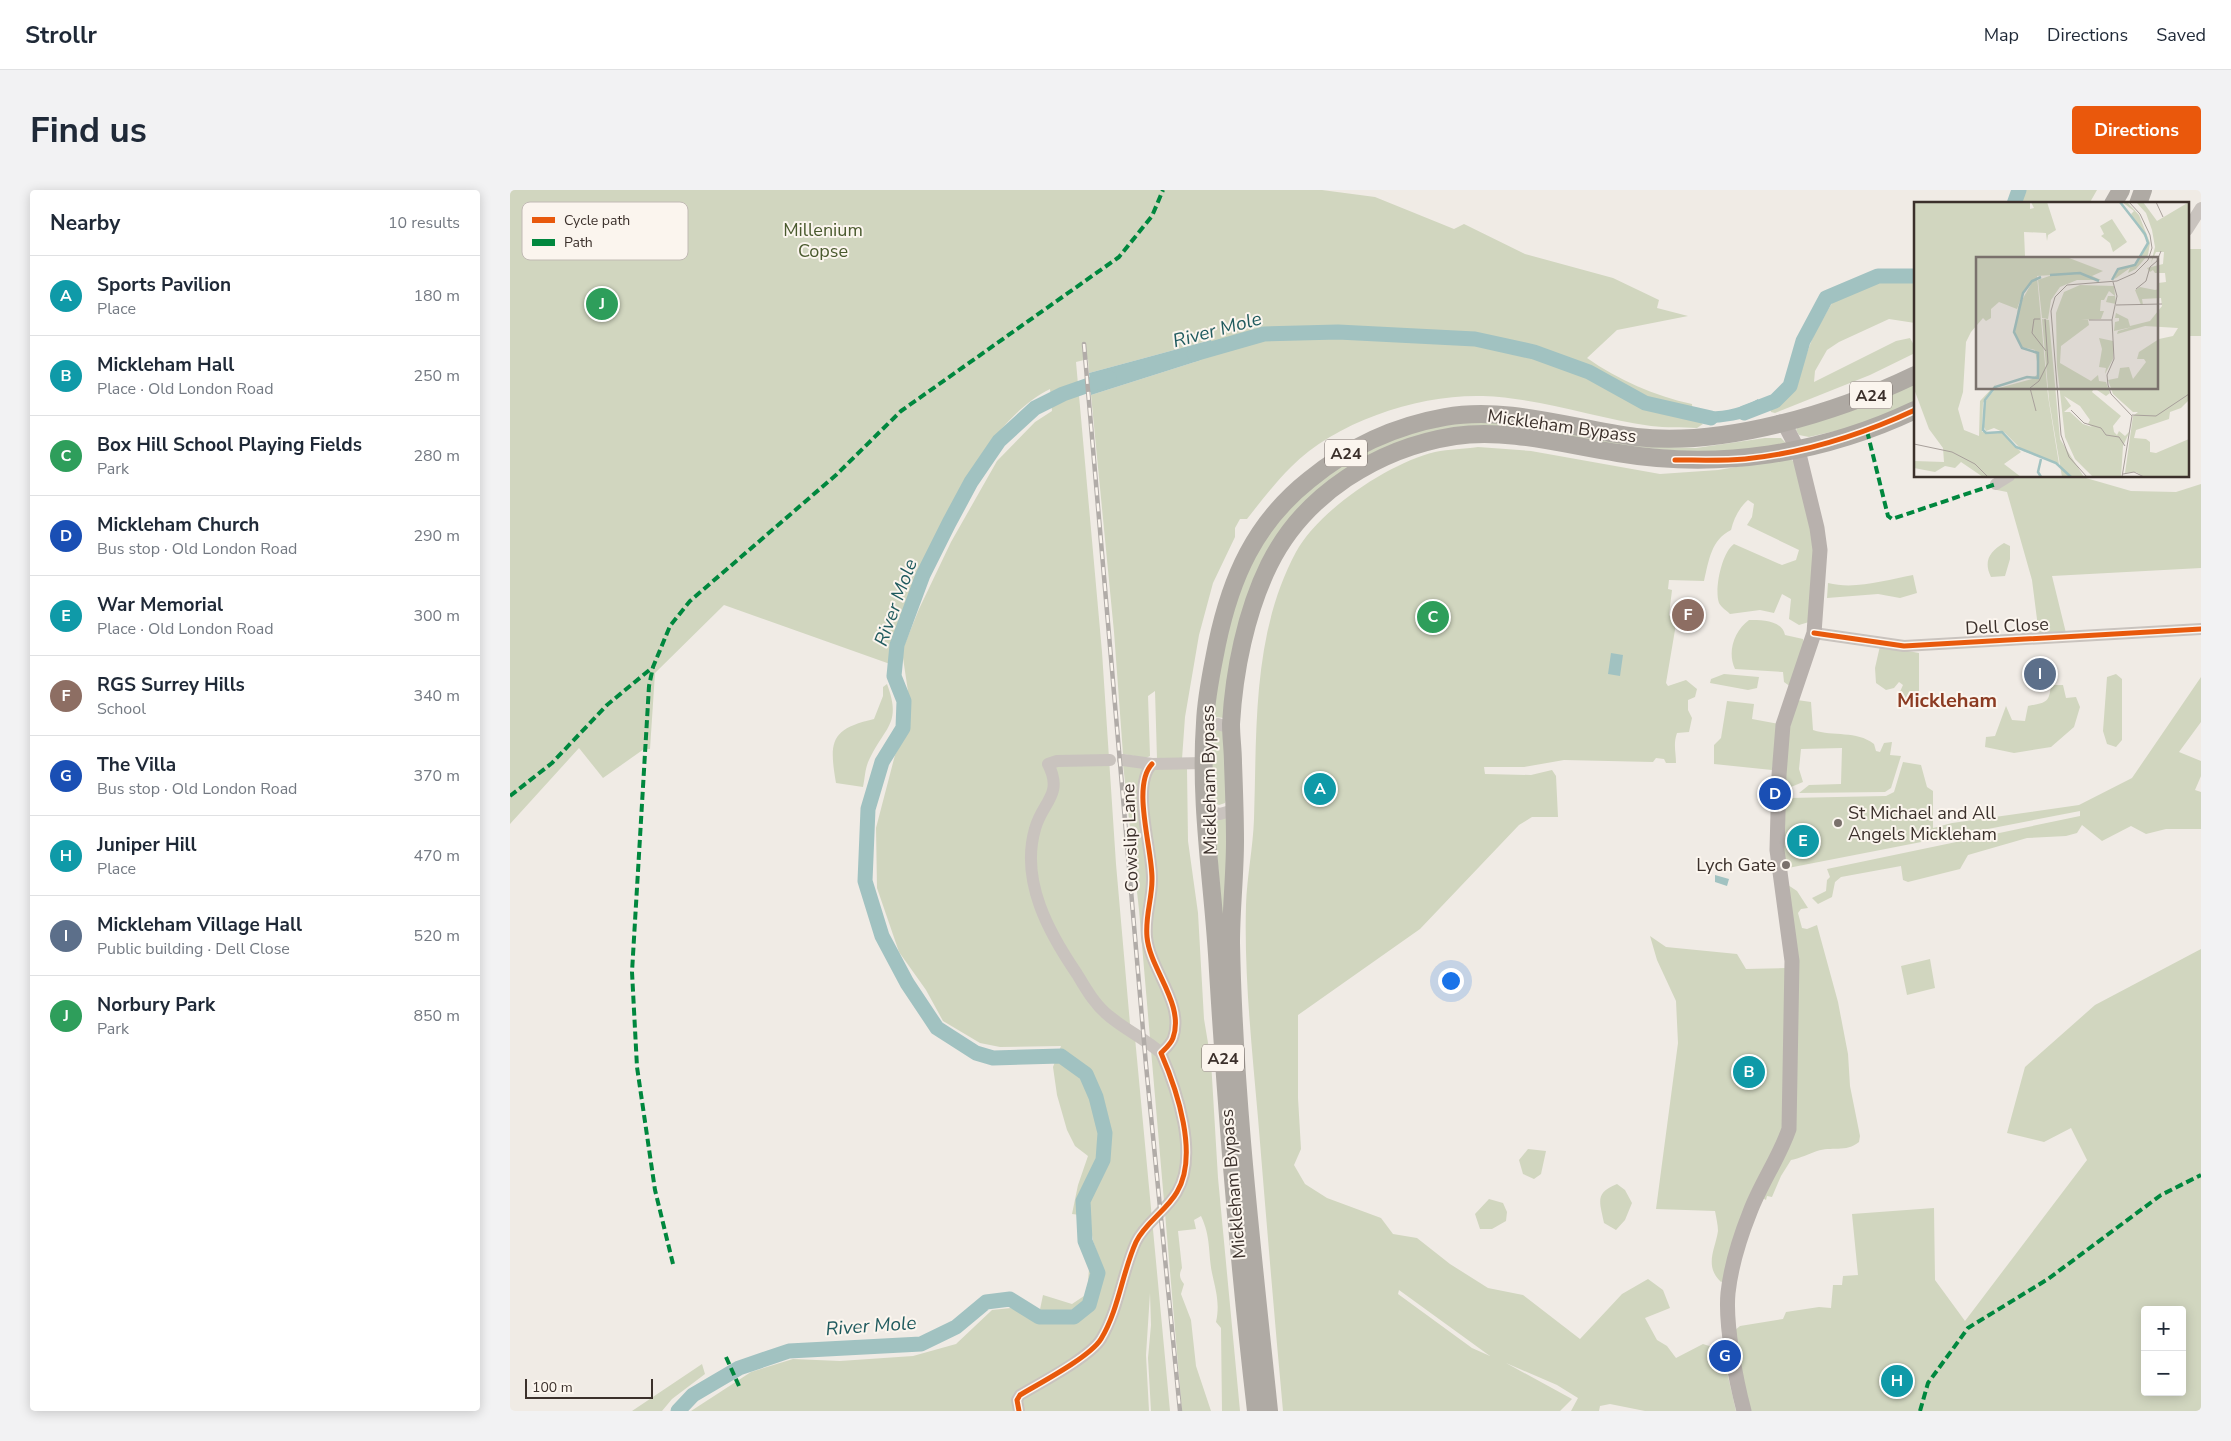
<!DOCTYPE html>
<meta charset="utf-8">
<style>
:root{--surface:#fff;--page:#f2f2f3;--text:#1f2937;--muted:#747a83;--line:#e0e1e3;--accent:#ea580c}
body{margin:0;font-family:"Nunito Sans",sans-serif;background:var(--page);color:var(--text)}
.controls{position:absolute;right:15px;bottom:15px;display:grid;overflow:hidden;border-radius:5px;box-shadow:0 2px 12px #0003}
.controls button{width:45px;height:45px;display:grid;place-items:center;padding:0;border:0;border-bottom:1px solid var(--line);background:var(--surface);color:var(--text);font:25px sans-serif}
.scale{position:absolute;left:15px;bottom:12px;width:128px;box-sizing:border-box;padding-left:5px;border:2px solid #3b302b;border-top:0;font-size:14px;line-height:18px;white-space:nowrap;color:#3b302b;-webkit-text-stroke:4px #fbf5ee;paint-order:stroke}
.you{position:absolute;left:940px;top:790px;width:18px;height:18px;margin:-12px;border:4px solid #fff;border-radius:50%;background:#1a73e8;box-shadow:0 0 0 8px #1a73e833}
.badge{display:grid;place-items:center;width:32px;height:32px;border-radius:50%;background:var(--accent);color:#fff;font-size:16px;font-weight:700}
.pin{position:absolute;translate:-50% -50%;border:2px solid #fff;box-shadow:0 1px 5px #0006}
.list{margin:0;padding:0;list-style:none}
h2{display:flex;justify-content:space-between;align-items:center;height:65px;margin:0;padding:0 20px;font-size:21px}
h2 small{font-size:16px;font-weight:400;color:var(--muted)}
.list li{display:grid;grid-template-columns:32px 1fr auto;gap:15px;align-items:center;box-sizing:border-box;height:80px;padding:0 20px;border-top:1px solid var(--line)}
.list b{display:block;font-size:19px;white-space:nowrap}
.list p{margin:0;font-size:16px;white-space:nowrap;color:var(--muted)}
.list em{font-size:16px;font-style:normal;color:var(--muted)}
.map{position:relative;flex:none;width:1691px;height:1221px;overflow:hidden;border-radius:5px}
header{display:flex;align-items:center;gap:30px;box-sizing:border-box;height:70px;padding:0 25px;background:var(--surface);border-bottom:1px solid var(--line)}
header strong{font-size:24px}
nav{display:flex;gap:28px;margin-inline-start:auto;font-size:18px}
.intro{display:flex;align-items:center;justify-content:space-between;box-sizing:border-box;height:120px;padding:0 30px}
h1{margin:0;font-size:35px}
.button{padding:12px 22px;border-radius:5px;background:var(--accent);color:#fff;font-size:18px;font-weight:700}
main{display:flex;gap:30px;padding:0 30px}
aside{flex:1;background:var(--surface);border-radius:5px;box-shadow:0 2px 12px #0003}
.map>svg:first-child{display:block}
</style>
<header>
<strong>Strollr</strong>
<nav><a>Map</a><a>Directions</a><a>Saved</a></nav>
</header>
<div class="intro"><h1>Find us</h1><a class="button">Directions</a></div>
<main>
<aside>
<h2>Nearby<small>10 results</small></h2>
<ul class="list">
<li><span class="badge" style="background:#0f9aa8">A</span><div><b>Sports Pavilion</b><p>Place</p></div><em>180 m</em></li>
<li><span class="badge" style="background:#0f9aa8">B</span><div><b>Mickleham Hall</b><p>Place · Old London Road</p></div><em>250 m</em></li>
<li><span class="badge" style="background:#2e9e5b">C</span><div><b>Box Hill School Playing Fields</b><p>Park</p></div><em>280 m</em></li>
<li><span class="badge" style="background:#1a4fb4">D</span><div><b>Mickleham Church</b><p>Bus stop · Old London Road</p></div><em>290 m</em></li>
<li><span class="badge" style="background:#0f9aa8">E</span><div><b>War Memorial</b><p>Place · Old London Road</p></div><em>300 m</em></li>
<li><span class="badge" style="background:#8d6e63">F</span><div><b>RGS Surrey Hills</b><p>School</p></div><em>340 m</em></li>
<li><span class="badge" style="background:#1a4fb4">G</span><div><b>The Villa</b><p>Bus stop · Old London Road</p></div><em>370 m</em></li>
<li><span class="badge" style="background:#0f9aa8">H</span><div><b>Juniper Hill</b><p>Place</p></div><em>470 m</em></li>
<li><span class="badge" style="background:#5c6f8a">I</span><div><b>Mickleham Village Hall</b><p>Public building · Dell Close</p></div><em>520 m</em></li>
<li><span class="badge" style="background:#2e9e5b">J</span><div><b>Norbury Park</b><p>Park</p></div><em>850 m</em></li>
</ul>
</aside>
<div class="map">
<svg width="1691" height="1221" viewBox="0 0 1691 1221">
<rect width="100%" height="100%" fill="#f0ebe5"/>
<!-- green -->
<path fill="#d1d6bf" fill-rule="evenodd" d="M0,0H812L865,7L944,39L954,34L1015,64L1103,88L1149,110L1147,118L1178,126L1107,140L1077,168C1108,190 1145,206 1182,214L1183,228L1193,234L1187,238C1172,237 1156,238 1141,236C1085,228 1030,208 973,206C910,204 826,231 781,277C765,293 751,311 737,329H730L725,338V347L703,393L689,445L675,527L672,569H647L645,501L638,506L640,566L636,568L613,564L604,442L581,205L688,171L705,163L701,150L579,183L578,169L566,172L592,462L606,674L620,834L624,837L660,1221H641L638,1168L641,1135L640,1103L636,1165L639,1221H181L241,1182L283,1169L330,1171L403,1166L446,1154L482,1120L501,1118L528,1129L533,1105L562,1114L577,1104L579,1079L591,1073L583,1051L579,1026L562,1024L568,995L578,966L565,956L557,940L547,905L543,877L551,856L490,857L470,853L433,831L416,800L389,762L367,698L366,638L385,565L397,543L400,515L392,461L409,419L441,352L487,271L525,232L542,221L540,199C464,236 398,394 380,474L214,415L145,483L140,559H134L93,588L69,558L0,634Z
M1515,0H1587L1579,14H1510Z
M1677,59H1691V146H1677Z
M1372,91H1405V133L1379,129L1329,152L1317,160L1305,181L1304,192L1386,151L1400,148L1405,157L1403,164L1360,185L1265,223L1261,222L1260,218L1282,203L1304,144L1322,113Z
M1405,192V216L1360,233L1299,247L1289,245L1286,240L1288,237Z
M973,230L1156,257L1186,258L1255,248H1271L1276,253V257L1189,263L1064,251H898L770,349L714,528L705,527L700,523L712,448L739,369L800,292L901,238Z
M968,257L1021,261L1150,284L1208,280L1280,268L1286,274L1306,359L1299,432L1289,435L1279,429L1281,409L1272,404L1264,423L1250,420L1220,424C1217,421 1211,417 1209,413C1204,399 1212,362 1224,354L1272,375L1286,370L1289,360L1237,335L1242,327L1244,314L1238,310C1229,318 1224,328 1221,340C1201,350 1199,370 1194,391L1159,390L1158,399L1162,400L1159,425L1166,434L1156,493L1158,496L1176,490L1187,499L1185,507L1178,510V520L1182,528L1179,542L1167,543C1163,554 1166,562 1166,573H1156L1154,569L1146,568L1143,572L1054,570L1014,577H974L975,584L1021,585L1042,580L1046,586L1048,627H1022L1009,635L910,739L788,825V908L791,959L784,975L795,994L817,1008L871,1028L883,1044L907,1048L940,1074L978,1098L1013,1105L1070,1149L1112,1104L1138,1089L1153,1100L1160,1118L1135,1128L1147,1150L1157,1156L1166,1168L1193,1154L1212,1160L1226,1221H1135L1100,1214L1090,1216L1089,1221H1061L1068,1208L1047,1195L996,1173L1062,1209L1050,1221H773C764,1123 756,1026 748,928C742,858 734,786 736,715C737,686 743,658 744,629C747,538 742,444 786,362C809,320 879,273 925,262C939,259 954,259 968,257ZM889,1100L980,1166L962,1158L888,1104Z
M1504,286H1569L1621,301L1666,302L1691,294V378L1542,386L1556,443L1529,445L1522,390L1497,302L1482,299Z
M1494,353L1500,356V369L1495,386L1481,387C1473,371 1480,361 1494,353Z
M1403,385L1407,403L1390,408L1368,404L1317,408L1318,393C1345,400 1376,390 1403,385Z
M1239,430C1251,430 1272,430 1275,445L1293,449L1295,455L1281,497L1274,492L1273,482L1225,479C1217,462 1224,441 1239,430Z
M1370,456L1409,463V514L1396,511L1388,506L1393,495L1389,492L1384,498L1376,500L1366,493L1365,478Z
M1214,484L1249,487L1247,498L1238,500L1200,493L1201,489Z
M1606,484L1612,489V550L1606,557L1597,554L1593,541L1597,487Z
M1691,487V532L1669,562L1691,571V586L1685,600L1691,602V639H1656L1636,644L1621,636L1592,651L1572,635L1567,643L1556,646L1517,648L1458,665L1450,679L1398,692L1393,690L1391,676L1331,687L1325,692L1322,707L1308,714L1302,708L1316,701L1317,690L1320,687L1317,679L1570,626V621L1278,678L1273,676L1275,612L1278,608L1376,606L1384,602L1393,572L1411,575L1417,597L1423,601V638L1442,633L1569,615L1622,588Z
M377,494C392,534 375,536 359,570C355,578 355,588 353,597L326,593C319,552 320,539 364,529L373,506V497Z
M1541,495H1553L1556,508L1566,507L1570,517L1564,537L1541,557L1504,563L1475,557L1476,547L1485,546L1496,516L1502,530L1515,531L1518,516C1536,512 1539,514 1541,495Z
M1287,510L1301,512L1303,540C1324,547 1346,540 1364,554L1366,561L1370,562L1374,553L1382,552L1380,565L1391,566L1381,598L1375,602L1289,603L1299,595L1331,594L1332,558L1291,559L1289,579L1293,592L1281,597L1274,593L1277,545Z
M1217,511L1244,514L1242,529L1269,534L1262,580L1204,574V555L1211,548Z
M704,540H712L716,544L717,607L715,613L709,615L701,611L700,546Z
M613,574L677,579L678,651L688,723L694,829L701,871L708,988L730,1221H712L711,1138L706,1132C710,1114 706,1101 702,1083C698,1062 701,1047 691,1026L684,1030L686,1039L668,1041L672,1078C669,1084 669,1088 674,1094L671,1104L681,1130L686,1176L701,1221H672L629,720Z
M717,627L719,808L704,628Z
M1278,695L1287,701L1298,718L1291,719L1288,723L1292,738L1297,739L1307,735L1328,812L1338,864L1340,896L1350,946L1349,952C1336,963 1321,956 1307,961C1298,964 1291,968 1281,970L1271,986L1262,1007L1257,1006L1256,1010L1251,1007L1276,956Z
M1140,746L1156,757L1227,764L1236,779L1276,778L1275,938L1215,1090L1211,1092C1194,1076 1205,1060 1208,1041C1208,1035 1206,1027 1205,1021L1146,1019L1168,853L1166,811L1147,770Z
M1691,759V1221H1238L1225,1140L1230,1136L1273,1129L1276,1122L1309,1117L1321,1118L1323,1095H1332L1333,1086L1348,1085L1342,1024L1424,1018L1425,1090L1455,1131L1577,970L1561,938L1534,952L1497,943L1515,877L1585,815ZM1635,1120H1672V1202H1635Z
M1420,769L1425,798L1397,805L1391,776Z
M1018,959L1036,961L1031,984L1024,989L1013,984L1009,970Z
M1107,994L1115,1000L1122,1013L1115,1030L1106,1040L1094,1033C1090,1012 1084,1003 1107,994Z
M979,1009L993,1013L997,1022L996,1031L982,1039H970L965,1024Z
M192,1174L195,1184L162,1209L152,1221H122Z"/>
<!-- water -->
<path fill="#a1c2c1" d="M701,150L705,163L688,171L581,205L579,183Z
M1248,209L1255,222C1235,228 1201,239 1182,228V220C1204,224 1229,220 1248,209Z
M1101,463L1113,465L1110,486L1098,484Z
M1205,685L1219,689L1217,696L1205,692Z"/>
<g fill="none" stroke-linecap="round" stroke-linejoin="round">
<!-- river -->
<path stroke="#a1c2c1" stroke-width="15" d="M1504,14L1509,0
M684,164L754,144L828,142L965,149L1024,162L1079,182L1135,213L1201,228
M1234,223L1265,211L1280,196L1293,151L1316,108L1368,86H1405
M168,1221L183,1205L229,1178L279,1161L411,1154L446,1137L476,1112L500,1109L529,1127H564L579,1115L588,1083L575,1051L573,1011L593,970L595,943L586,907L576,884L551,866L483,868L466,863L427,838L397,793L372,746L355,691L358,619L372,572L393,538L394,511L384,486L387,455L413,385L439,333L461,292L489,251L525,218L553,204L599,188"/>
<!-- minor -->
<path stroke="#c9c3be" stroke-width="12" d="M1677,40L1691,18
M1486,294L1499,286
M1304,443L1394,456L1691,439
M694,537L708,534L721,538
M600,570L547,571L538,574C554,605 532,612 525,639C510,691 539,743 567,784C576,799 585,815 599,826C616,840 635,849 651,863
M613,570L642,574L695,573
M695,620L710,624L724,620
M509,1221L507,1210L510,1205C530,1193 580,1167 591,1149C609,1119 612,1083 626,1052C635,1033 657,1020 667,1002C689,965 667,900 651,863C655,859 661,854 663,848C675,814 640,780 637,747C635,727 642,709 642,690C643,661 621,596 642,574"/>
<!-- major -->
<path stroke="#b8b1ad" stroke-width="15" d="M1234,1221C1226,1191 1215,1134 1218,1103C1221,1076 1230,1047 1240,1022C1251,993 1269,968 1279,939L1282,771L1267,660L1269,585L1273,535L1304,443L1310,360L1307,338L1288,260L1276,237L1270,232"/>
<!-- highway -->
<path stroke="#afaaa4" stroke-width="18" d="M1603,14L1611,0
M1628,14L1633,0
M746,1221C729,1075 717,928 708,781C704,699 689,616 695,533C696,506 702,480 707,454C721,387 745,333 799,290C839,257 884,236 935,227C999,216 1063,239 1126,247C1214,257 1326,223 1405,185
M759,1221C743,1066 724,909 721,753C721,719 725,685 725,651C725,625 724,599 723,573C723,560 721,547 721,534C724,481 736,422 759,375C794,304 868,258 945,246C998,238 1055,255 1108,263C1209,280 1312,264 1405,220"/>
<defs>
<path id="rail" d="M574,154L636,875L670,1221"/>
</defs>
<!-- rail casing -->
<use href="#rail" stroke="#b1aca8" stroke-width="4.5"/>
<!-- rail -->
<use href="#rail" stroke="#fbf5ee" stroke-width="2.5" stroke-dasharray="8" stroke-linecap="butt"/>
<!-- quiet -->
<path stroke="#00873e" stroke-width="4" stroke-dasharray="8 4" stroke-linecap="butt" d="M1357,241L1378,326L1382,329L1486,294
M0,606L42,573L97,515L143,477
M163,1074L145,1000L127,877L122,782L139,496L143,477L160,436L180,411L326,285L391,221L609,67L642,26L653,0
M216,1167L229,1196
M1410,1221L1418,1193L1458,1138L1538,1089L1651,1005L1691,985"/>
<defs>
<path id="cycleway" d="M1165,270C1188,270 1212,271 1235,269C1294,263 1351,245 1405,220
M1304,443L1394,456L1691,439
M509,1221L507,1210L510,1205C530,1193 580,1167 591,1149C609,1119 612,1083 626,1052C635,1033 657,1020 667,1002C689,965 667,900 651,863C655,859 661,854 663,848C675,814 640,780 637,747C635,727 642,709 642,690C643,661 621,596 642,574"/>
</defs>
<!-- cycleway casing -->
<use href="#cycleway" stroke="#fbf5ee" stroke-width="8"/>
<!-- cycleway -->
<use href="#cycleway" stroke="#e8590c" stroke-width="5"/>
</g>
<!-- markers -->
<g fill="#7a716c" stroke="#fbf5ee" stroke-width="2">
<circle cx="1328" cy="633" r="5"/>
<circle cx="1276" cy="675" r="5"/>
</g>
<g text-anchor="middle" stroke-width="4" stroke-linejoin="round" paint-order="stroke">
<!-- shield labels -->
<g fill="#fbf5ee" stroke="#756b66" stroke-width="1">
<rect x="1340" y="191.5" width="42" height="27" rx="4"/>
<rect x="815" y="249.5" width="42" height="27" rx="4"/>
<rect x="692" y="854.5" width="42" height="27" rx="4"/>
</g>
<g font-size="16" font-weight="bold" fill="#3b302b">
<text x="1361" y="211">A24</text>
<text x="836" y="269">A24</text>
<text x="713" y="874">A24</text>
</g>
<!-- park labels -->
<g font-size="18" fill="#4a5a2e" stroke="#fbf5ee">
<text x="313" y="46">Millenium<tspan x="313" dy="21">Copse</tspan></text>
</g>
<!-- street labels -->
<g font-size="18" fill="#3b302b" stroke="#fbf5ee">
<text transform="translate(1052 236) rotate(8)" y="6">Mickleham Bypass</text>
<text transform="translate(1497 436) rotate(-3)" y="6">Dell Close</text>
<text transform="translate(699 590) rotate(-91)" y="6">Mickleham Bypass</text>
<text transform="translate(620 648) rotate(-92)" y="6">Cowslip Lane</text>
<text transform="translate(723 994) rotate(-95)" y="6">Mickleham Bypass</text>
</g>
<!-- poi labels -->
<g font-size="18" fill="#3b302b" stroke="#fbf5ee" text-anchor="start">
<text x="1338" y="629">St Michael and All<tspan x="1338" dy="21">Angels Mickleham</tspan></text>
<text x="1266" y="681" text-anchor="end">Lych Gate</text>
</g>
<!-- water labels -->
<g font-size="19" font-style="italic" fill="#1f5a5e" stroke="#fbf5ee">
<text transform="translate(707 139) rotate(-15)" y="7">River Mole</text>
<text transform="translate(385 412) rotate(-70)" y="7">River Mole</text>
<text transform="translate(361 1135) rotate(-4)" y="7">River Mole</text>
</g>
<!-- quarter labels -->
<g font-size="20" font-weight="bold" fill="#8c3b22" stroke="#fbf5ee">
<text x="1437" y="517">Mickleham</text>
</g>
</g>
<!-- overview -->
<g transform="translate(1404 12)">
<rect width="275" height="275" fill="#f0ebe5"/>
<path d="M0,0H116V7L120,6L117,0H133L142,28L134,33L133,39L132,31L110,30L111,54L155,56L189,69L178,74L187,78H163L146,85L137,98L134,117L128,116L124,78L138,73L123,74L134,194L145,262L109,249L91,231L80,226L72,229L70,225L71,200L81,187L118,177L125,171L121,148L108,145L101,131L104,105L120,77L110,88L103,107L85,100L77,107V116L72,119L69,116L57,130L52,140L49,190L44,207L50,228L65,234L66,199L82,182L69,201L68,230L88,231L107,250L90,262L107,275H69L47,260L41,266L31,264L21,270L0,266V259L30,260L29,246L15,227L0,187ZM208,0H213L225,13L236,41L234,53L222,67L214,71L216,66L202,76L213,71L200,77L204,68L221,63L234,40L219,17L217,12L220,9ZM222,0H229L243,19L275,0V198L267,206L256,210L255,217L222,228L220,236L232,237L236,240V250L242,251L275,237V275H230L222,270L211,271L219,214L224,210H219L199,192L194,178L204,176L206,166L215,165L219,177L232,160L230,157H223L225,150L245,137L259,134L264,126L231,124L203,132L204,129L218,125L200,129L201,120L205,119V116H201L200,120L202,111L214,117L216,124L236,119L248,104L247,96L228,97L229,103H227L221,88L226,85L241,88L245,87L244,81L252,80L251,71H241L239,68L236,70L233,66L249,62L250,50H242L237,61L241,45L238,28L232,11ZM198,17L213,40L199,50L196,41L187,34L190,32L186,24ZM166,83L200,84L202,102L192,100L194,94H201L195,89L190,98H187L186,109H190L187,117L167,118H174L175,123L147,144L146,161L177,179L184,173L185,179L192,180L196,191L192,194L180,186L178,190L207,214L199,224L200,230L203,233L205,229L211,234L216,229L209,244L207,275H179L161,257L151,235L143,164L142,111L150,90ZM150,194L166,204L176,218L174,222L178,225L169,222L156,210H150L157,204ZM128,117L135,118L146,237L170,275H148L135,198ZM185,136L199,139V157L191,172L192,166L185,165L188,147Z" fill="#d1d6bf" fill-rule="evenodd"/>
<path fill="none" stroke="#a1c2c1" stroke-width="2.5" d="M136,73L166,71L185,79M127,75L118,79L109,91L100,130L108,146L124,151V176L113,175L81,185L71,198L69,228L72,231L88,230L102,245L142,261L157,275M198,78L204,67L221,63L234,41L231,32L206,0M127,275L124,270L127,257"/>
<path fill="none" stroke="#a8a09b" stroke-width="1" d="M242,0L249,15M236,65L243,59L247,49M199,80L203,94L198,118L200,157L193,173L194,183L197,192L218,214L208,275M222,87L232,79L236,65M202,103L248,102M126,117H120L118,131L132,149M175,118H198M157,208L170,221L187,226L192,233L205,235L211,244M122,209L116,186L125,179L134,161L131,117M218,213L242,214L275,192M0,242L38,250L61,262L74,275M209,272L220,270L230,275M173,275L155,255L147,233L137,109L141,95L153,83L203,79L221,71L234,58L238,46L236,33L226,12L215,0"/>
<path fill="#7a716c" fill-opacity="0.15" stroke="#7a716c" stroke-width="2.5" d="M62,55H244V187H62Z"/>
<rect width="275" height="275" fill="none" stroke="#3b302b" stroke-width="2.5"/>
</g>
<!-- legend -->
<rect x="12" y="12" width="166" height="58" rx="8" fill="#fbf5ee" stroke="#c1bab4" stroke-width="1"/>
<rect x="22" y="27" width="23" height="6" fill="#e8590c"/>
<rect x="22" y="49" width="23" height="7" fill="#00873e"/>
<g font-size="14" fill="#3b302b">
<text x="54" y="35">Cycle path</text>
<text x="54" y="57">Path</text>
</g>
</svg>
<div class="controls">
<button>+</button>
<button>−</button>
</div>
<div class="scale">100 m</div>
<div class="you"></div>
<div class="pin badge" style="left:810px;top:599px;background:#0f9aa8">A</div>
<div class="pin badge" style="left:1239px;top:882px;background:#0f9aa8">B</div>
<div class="pin badge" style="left:923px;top:427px;background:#2e9e5b">C</div>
<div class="pin badge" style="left:1265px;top:604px;background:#1a4fb4">D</div>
<div class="pin badge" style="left:1293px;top:651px;background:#0f9aa8">E</div>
<div class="pin badge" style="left:1178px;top:425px;background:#8d6e63">F</div>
<div class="pin badge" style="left:1215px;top:1166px;background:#1a4fb4">G</div>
<div class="pin badge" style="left:1387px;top:1191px;background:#0f9aa8">H</div>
<div class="pin badge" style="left:1530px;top:484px;background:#5c6f8a">I</div>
<div class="pin badge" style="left:92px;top:114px;background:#2e9e5b">J</div>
</div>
</main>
